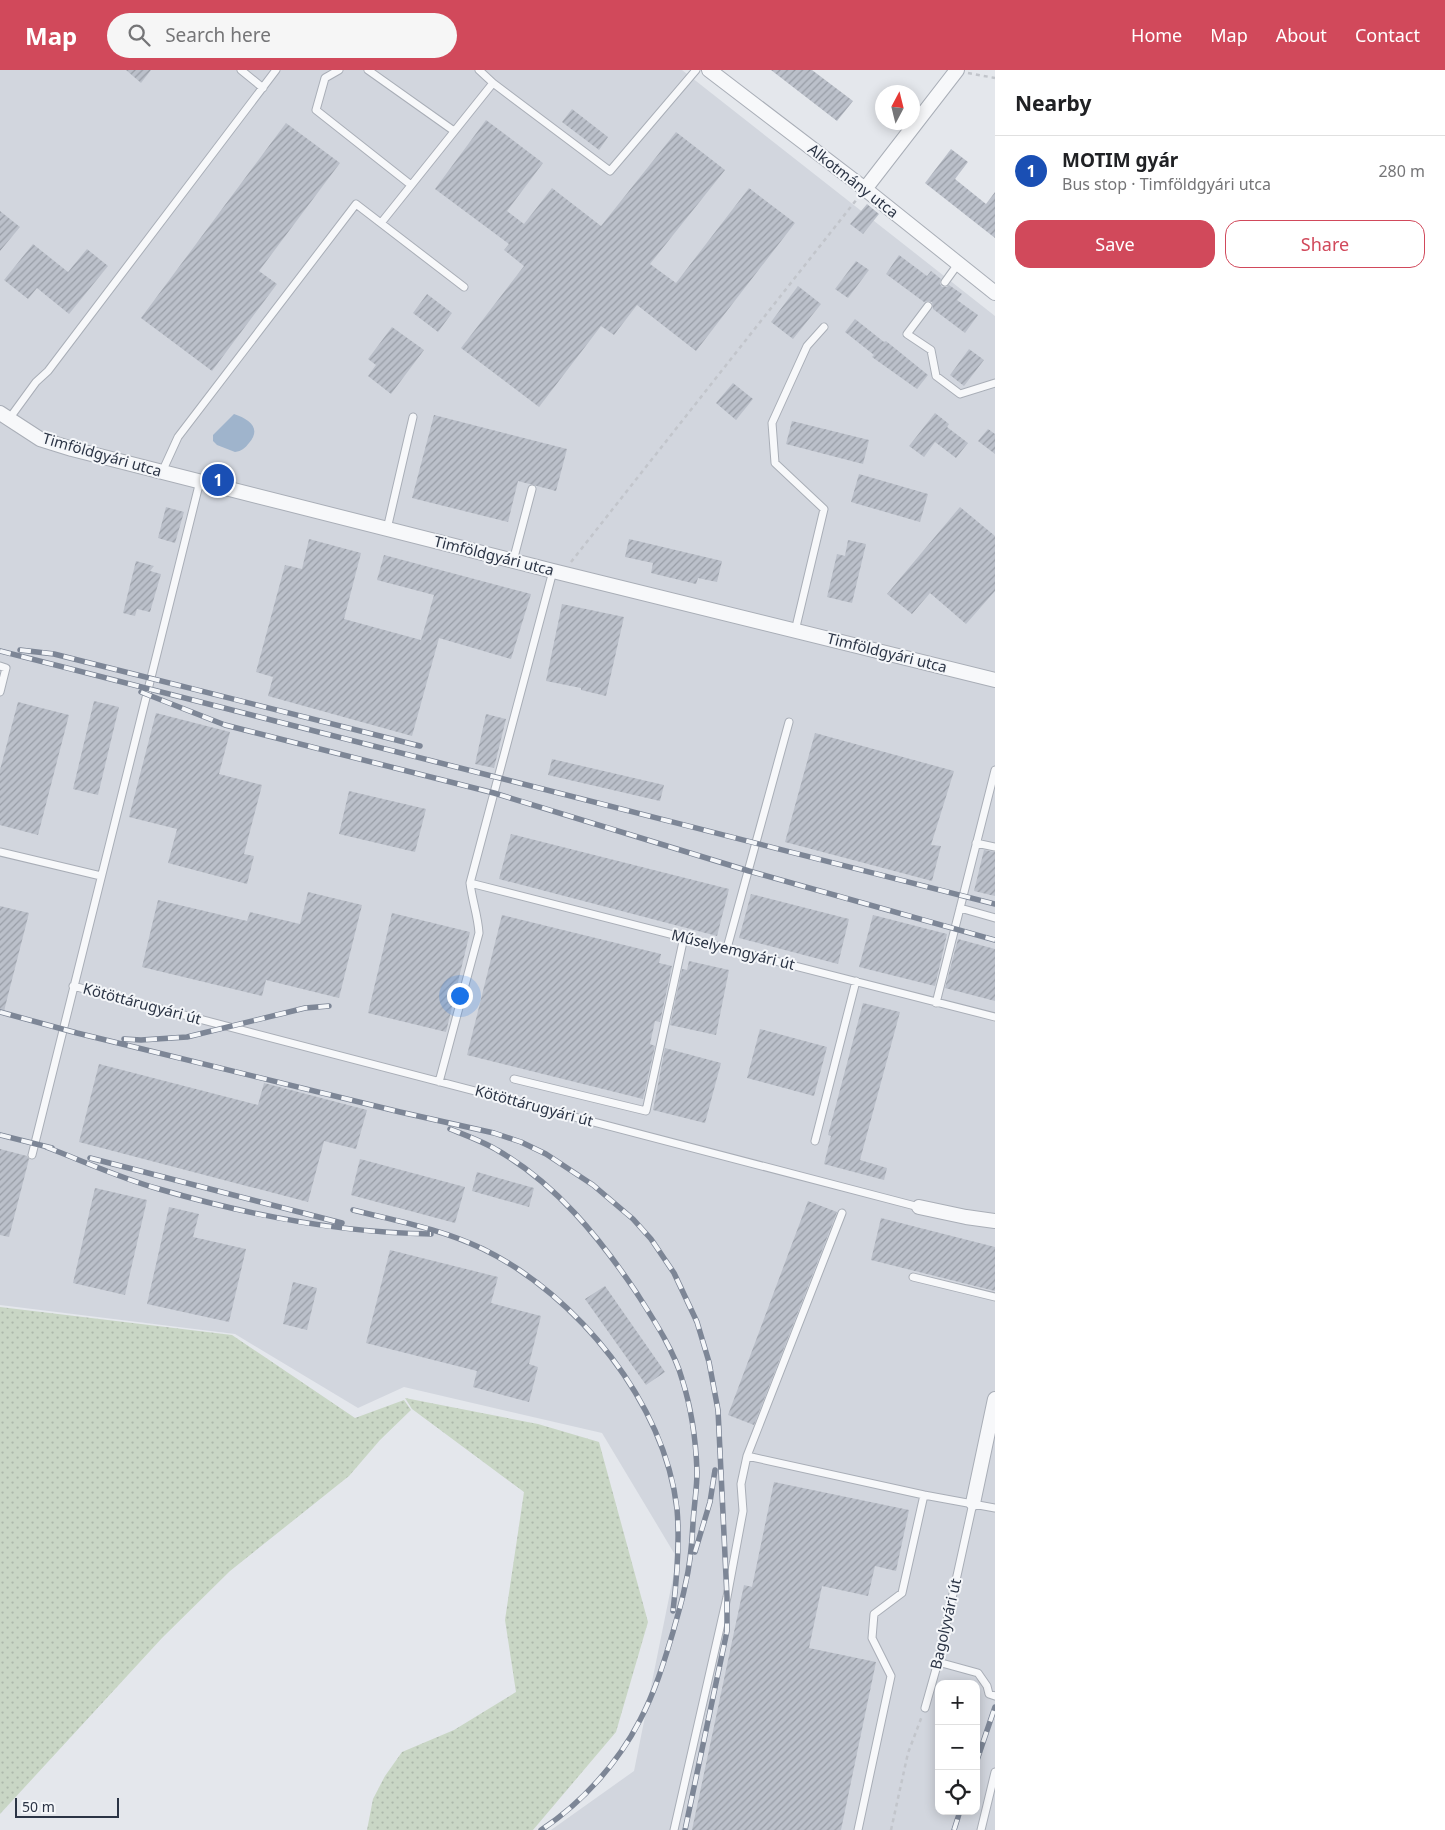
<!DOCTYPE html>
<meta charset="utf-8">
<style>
:root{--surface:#fff;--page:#f6f6f6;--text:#202124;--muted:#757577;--line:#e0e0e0;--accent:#d1495b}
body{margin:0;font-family:"Noto Sans",sans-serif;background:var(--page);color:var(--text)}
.controls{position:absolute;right:15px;bottom:15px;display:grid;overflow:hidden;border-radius:10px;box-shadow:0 2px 12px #0003}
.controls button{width:45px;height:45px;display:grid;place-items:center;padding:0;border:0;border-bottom:1px solid var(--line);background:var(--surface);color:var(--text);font:25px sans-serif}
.compass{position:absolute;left:875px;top:15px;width:45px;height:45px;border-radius:50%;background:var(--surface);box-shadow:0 2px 12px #0003;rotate:7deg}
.scale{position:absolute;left:15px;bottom:12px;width:104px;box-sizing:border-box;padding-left:5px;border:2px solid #2b3445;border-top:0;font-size:14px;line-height:18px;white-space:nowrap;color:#2b3445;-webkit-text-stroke:4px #f4f6f9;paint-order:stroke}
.you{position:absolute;left:459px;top:925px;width:18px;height:18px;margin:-12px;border:4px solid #fff;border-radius:50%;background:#1a73e8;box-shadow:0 0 0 8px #1a73e833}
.badge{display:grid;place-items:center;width:32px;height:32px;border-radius:50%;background:var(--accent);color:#fff;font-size:16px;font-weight:700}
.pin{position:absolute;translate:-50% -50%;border:2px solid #fff;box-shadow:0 1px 5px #0006}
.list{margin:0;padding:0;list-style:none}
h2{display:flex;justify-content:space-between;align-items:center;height:65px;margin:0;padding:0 20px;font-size:21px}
h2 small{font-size:16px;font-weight:400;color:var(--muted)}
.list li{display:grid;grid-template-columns:32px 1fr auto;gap:15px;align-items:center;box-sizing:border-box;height:70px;padding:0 20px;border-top:1px solid var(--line)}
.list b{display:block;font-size:19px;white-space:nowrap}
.list p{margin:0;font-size:16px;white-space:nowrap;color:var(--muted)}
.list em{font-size:16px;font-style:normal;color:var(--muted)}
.actions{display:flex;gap:10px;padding:15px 20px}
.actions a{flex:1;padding:11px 0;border:1px solid var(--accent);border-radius:15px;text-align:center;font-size:18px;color:var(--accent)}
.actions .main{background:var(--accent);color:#fff}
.icon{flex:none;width:28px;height:28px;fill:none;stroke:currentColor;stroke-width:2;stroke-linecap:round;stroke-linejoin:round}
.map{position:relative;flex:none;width:995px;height:1760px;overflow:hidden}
header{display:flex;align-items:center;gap:30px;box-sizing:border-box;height:70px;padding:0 25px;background:var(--accent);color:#fff}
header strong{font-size:24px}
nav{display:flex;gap:28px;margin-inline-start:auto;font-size:18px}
.search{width:350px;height:45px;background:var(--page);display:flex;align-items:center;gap:12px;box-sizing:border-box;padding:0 18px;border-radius:28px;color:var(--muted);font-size:19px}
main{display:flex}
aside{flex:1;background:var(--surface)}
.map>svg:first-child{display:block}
</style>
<header>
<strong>Map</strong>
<div class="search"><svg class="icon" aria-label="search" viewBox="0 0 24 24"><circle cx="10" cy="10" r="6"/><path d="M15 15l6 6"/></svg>Search here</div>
<nav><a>Home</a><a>Map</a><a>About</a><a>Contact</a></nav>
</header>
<main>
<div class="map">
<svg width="995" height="1760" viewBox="0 0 995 1760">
<defs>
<pattern id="grass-dots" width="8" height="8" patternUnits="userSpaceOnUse" patternTransform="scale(1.25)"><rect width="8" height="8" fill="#c9d6c5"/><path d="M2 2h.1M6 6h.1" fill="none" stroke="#adb8ab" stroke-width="1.8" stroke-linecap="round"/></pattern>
<pattern id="building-hatch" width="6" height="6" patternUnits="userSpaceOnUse" patternTransform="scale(1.25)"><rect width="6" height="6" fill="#bbc0ca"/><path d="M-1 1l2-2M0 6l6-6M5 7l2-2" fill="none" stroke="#989da6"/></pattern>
</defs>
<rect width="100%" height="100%" fill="#e4e7ec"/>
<!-- built -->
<path fill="#d2d6de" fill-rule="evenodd" d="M0,0H682L995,246V1760H551L634,1701L677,1488L602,1363L404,1317L358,1338L235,1264L0,1235ZM939,1614H976V1741H939Z"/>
<!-- grass -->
<path fill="url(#grass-dots)" d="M0,1237L232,1265L355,1348L404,1330L411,1340L380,1370L349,1406L230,1501L162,1568L0,1744Z
M405,1328L538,1354L599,1372L648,1552L616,1662L533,1760H367L373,1729L385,1706L402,1682L454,1660L516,1622L505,1550L524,1422L412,1339Z"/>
<!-- water -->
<path fill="#9fb4cc" d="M234,344C249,349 262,358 249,373C245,378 242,381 235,382L217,375L213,371V365Z"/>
<!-- building -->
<path fill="url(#building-hatch)" d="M126,0H151L141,13Z
M771,0H812L853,31L837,51Z
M572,39L608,67L599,80L562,52Z
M486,50L543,93L507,141L524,154L552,118L601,156L676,62L725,100L650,194L676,213L749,118L795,153L696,281L637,235L614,265L601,256L539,337L461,278L524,196L504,180L509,174L435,119Z
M286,53L340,93L259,201L277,214L212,301L141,248Z
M951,79L968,92L955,109L986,134L995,122V168L925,113Z
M867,134L879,144L863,164L850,154Z
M0,141L20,157L0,181Z
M33,174L68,202L87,179L108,196L69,244L37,218L28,229L4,210Z
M899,185L927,206L931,201L941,209L940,214L942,217H947L949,215L962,224L957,230L978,245L965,263L933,239L932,232L928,231L924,232L886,204Z
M856,191L869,200L848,228L835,219Z
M798,216L821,234L793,269L771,252Z
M427,224L452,243L438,262L413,243Z
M855,249L884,272L886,271L928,305L917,319L872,287L874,285L845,262Z
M392,257L424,280L391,324L368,306L376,295L368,289Z
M969,279L984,290L964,316L950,305Z
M733,313L753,329L736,350L716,333Z
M935,343L949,354L947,357L968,373L956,388L935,372L924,387L909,376Z
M434,345L567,379L556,421L518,411L508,452L412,428Z
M792,351L869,370L863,394L786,374Z
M988,359L995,364V384L978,371Z
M859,404L928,424L920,452L851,432Z
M166,437L184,442L175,473L158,468Z
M960,437L995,466V521L966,554L930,523L912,544L887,524Z
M309,469L361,483L344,549L421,570L434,525L377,510L384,485L531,524L511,589L439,568L412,666L268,626L273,607L256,602L285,495L302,499Z
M629,469L722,491L717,512L698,508L696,514L651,503L653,493L625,487Z
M848,470L866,474L852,533L827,527L837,484L845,486Z
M136,491L154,496L150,501L161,504L150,542L137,539L135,546L123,543Z
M562,534L624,547L606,626L581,620V618L546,611Z
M94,631L119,637L98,725L73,719Z
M18,632L69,645L38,765L0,755V700Z
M156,643L230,662L219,704L262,715L244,784L254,786L247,814L168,793L177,759L129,747Z
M486,644L506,649L494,698L475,694Z
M815,663L954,701L931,775L941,776L932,811L785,772Z
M552,689L664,715L660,731L548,705Z
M349,721L426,739L415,782L339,764Z
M511,764L729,819L717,866L499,809Z
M984,780L995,782V826L974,821Z
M308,822L362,835L339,928L266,910L262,926L142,897L158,830L247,851L250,842L300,854Z
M751,824L849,849L838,894L739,868Z
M0,836L29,843L4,941L0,940Z
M392,843L470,862L446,962L368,943Z
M502,845L661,884L659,893L672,896L660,952L655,951L650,974L655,976L643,1029L467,985Z
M873,845L947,864L935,916L859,897Z
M958,869L995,879V931L945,918Z
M689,891L729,900L716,965L670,955L682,899L687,900Z
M863,933L900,942L860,1090L887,1098L884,1110L824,1094L831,1066L828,1065Z
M760,959L827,977L814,1026L747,1008Z
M665,978L721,993L705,1053L653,1040Z
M99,994L258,1035L264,1013L367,1040L356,1079L324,1071L308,1132L79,1072Z
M0,1079L27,1086L29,1089L9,1167L0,1165Z
M360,1089L465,1117L455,1153L351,1125Z
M477,1102L534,1118L529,1137L472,1121Z
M95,1118L147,1130L125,1225L73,1213Z
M808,1131L837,1142L754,1355L728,1345Z
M169,1137L199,1144L193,1167L246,1179L229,1252L147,1234Z
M881,1148L995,1177V1221L871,1190Z
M390,1180L498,1207L491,1233L541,1246L529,1294L538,1297L529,1332L473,1317L477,1301L366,1273Z
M293,1212L317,1218L307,1260L283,1254Z
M605,1216L665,1302L646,1315L585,1229Z
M774,1412L909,1440L896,1501L875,1496L868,1526L822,1516L809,1578L876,1592L841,1760H692L744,1515L752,1517Z"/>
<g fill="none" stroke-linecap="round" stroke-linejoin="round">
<defs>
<path id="service" d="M241,0L263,18
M339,0L325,8L316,40L411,115
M368,0L454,61
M493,13L610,101L696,0
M381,153L493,13L479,0
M945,212L958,194
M928,236L907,264L931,280L936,306L960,324L995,313
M9,349L36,312L48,301L276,0
M162,402L178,367L356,134L464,217
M387,459L413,347
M513,491L532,419
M795,561L824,439L775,393L772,353L807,276L824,257
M0,596L6,598L0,622
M976,773L995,777
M0,782L101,806
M470,813L995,947
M960,838L995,848
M727,878L789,652
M73,916L919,1137
M936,933L995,700
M514,1009L646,1041L684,867
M439,1012L479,863C478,846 472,830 470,813L553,501
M815,1071L856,911
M32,1085L200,411
M913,1207L995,1227
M747,1386L924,1425L995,1438
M938,1592L978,1603L987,1616L989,1624L995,1626
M925,1638L938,1592L973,1433
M674,1760L727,1527L743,1441L741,1414L747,1386L842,1143
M858,1760L891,1606L872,1568L874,1544L902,1523L924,1425
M981,1760L995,1702"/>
<path id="minor" d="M709,0L865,119L995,223
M865,119L957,0
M0,343L40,369L72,379L553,501L995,610
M919,1137L966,1147L995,1151
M973,1433L995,1329"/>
</defs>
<!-- service casing -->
<use href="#service" stroke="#a9aeb7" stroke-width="9"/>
<!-- minor casing -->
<use href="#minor" stroke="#a9aeb7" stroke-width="16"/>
<!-- path -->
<path stroke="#c2c5cb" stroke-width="2.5" stroke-dasharray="4 4" stroke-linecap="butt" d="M968,3L995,8
M571,492L857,129
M891,1760L908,1683L922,1646"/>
<!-- service -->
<use href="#service" stroke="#f7f8fa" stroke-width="7"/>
<!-- minor -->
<use href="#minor" stroke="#f7f8fa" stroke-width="14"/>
<defs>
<path id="rail" d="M20,580L54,584L420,676
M0,581L995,834
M141,622L225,655L494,723L749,801L995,870
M0,942L77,963L400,1042L494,1063L521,1072L546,1084L593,1115L633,1149L651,1169L674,1203L697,1252L709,1292L718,1340L727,1527V1561L685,1760
M124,969L141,970L187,967L305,938L329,936
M450,1059C465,1065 482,1071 497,1080C555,1113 599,1167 636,1222C652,1247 674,1280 682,1309C691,1337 696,1371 697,1402C697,1418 694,1436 693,1453C692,1474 690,1496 685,1516C682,1532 677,1547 673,1562C664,1592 655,1622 640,1650C618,1693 582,1733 541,1760
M0,1065L52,1078
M46,1077C83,1091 120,1108 159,1119C248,1145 338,1163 431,1164
M90,1088L342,1153
M353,1140C397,1151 442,1159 483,1179C577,1225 665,1333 677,1439C680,1473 677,1507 673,1541
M695,1482L710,1432L715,1400
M976,1693L995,1637
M954,1760L960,1741"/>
</defs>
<!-- rail casing -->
<use href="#rail" stroke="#7d8696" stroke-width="5.5"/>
<!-- rail -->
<use href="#rail" stroke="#f4f6f9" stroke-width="4" stroke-dasharray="11" stroke-linecap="butt"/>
</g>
<g text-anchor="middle" stroke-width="4" stroke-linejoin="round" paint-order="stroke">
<!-- street labels -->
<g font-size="15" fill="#2b3445" stroke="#f4f6f9">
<text transform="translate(853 111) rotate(38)" y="5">Alkotmány utca</text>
<text transform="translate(102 385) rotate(16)" y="5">Timföldgyári utca</text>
<text transform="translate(494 486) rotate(14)" y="5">Timföldgyári utca</text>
<text transform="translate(887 583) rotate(14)" y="5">Timföldgyári utca</text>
<text transform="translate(733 880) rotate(14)" y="5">Műselyemgyári út</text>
<text transform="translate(142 934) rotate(15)" y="5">Kötöttárugyári út</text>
<text transform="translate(534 1036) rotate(15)" y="5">Kötöttárugyári út</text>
<text transform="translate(946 1554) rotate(-77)" y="5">Bagolyvári út</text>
</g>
</g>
</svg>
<div class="controls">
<button>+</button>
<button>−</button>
<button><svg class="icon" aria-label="locate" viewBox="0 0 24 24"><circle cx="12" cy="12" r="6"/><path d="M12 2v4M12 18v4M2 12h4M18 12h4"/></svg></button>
</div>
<svg class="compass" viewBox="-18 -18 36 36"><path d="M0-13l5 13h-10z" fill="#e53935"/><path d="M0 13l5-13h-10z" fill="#757577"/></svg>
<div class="scale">50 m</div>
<div class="you"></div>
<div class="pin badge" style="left:218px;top:410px;background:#1a4fb4">1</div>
</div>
<aside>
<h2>Nearby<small></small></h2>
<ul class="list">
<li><span class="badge" style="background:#1a4fb4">1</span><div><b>MOTIM gyár</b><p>Bus stop · Timföldgyári utca</p></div><em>280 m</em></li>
</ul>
<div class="actions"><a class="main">Save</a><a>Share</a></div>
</aside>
</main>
